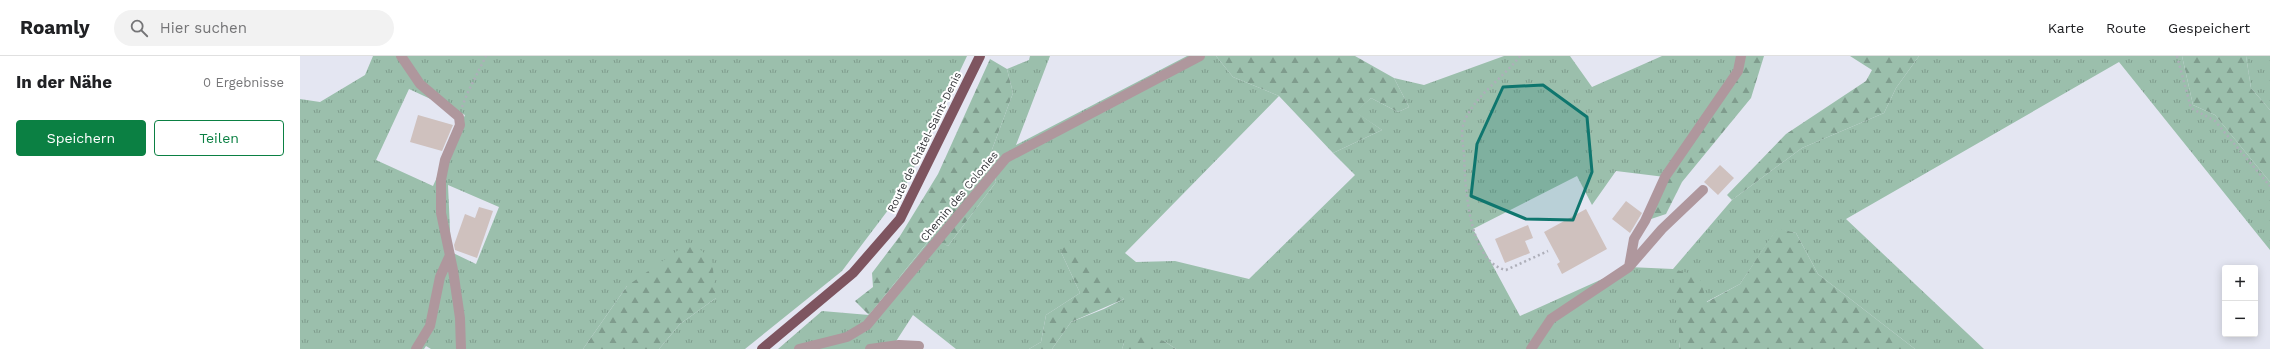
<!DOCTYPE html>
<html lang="de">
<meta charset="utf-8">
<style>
:root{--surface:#fff;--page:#f2f2f2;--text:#202124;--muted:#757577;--line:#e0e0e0;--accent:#0b8043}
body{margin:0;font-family:"Work Sans",sans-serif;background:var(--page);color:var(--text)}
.controls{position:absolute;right:12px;bottom:12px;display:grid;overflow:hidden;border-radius:4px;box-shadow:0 2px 10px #0003}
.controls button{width:36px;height:36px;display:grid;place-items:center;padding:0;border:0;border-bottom:1px solid var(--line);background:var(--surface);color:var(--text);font:20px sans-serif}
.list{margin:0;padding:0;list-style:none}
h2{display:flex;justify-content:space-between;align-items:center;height:52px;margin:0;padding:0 16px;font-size:17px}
h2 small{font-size:13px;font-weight:400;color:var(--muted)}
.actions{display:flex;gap:8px;padding:12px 16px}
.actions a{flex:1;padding:9px 0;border:1px solid var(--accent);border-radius:4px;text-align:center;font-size:14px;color:var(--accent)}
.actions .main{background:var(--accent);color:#fff}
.icon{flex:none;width:22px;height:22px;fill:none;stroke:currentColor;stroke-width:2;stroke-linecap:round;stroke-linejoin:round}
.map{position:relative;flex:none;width:1970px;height:293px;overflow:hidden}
header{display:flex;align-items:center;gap:24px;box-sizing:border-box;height:56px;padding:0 20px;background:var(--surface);border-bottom:1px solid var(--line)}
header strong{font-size:19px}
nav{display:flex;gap:22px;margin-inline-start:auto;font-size:14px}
.search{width:280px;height:36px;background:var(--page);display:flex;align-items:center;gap:10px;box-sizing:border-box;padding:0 14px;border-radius:22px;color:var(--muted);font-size:15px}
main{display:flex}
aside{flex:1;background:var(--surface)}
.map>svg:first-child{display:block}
</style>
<header>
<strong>Roamly</strong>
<div class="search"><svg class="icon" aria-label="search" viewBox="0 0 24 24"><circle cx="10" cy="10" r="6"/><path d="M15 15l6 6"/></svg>Hier suchen</div>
<nav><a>Karte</a><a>Route</a><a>Gespeichert</a></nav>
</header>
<main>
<aside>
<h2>In der Nähe<small>0 Ergebnisse</small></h2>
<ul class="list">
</ul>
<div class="actions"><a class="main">Speichern</a><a>Teilen</a></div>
</aside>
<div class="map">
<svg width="1970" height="293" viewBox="0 0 1970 293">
<defs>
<pattern id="grass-tufts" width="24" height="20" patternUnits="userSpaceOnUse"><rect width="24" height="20" fill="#9bbfac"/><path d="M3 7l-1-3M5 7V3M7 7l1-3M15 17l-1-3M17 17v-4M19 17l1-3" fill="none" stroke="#7f9c8d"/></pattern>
<pattern id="forest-firs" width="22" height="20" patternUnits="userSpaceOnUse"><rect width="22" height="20" fill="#9bbfac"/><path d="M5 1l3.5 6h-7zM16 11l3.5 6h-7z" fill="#7f9c8d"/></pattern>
</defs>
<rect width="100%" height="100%" fill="#e4e6f2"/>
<!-- grass -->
<path fill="url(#grass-tufts)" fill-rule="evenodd" d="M73,0H667L604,133L542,215L445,293H359L380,268L416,242L327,230L283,293H131L126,290L124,293H0V43L20,46L65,19ZM109,33L165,59L133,130L76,104ZM148,129L199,151L176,208L151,196Z
M730,0H750L716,89L887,0H916L933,21L979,40L825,197L836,206L875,205L949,223L1055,119L1033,97L1082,74L1055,56L1071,42L1098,56L1109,51L1094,22L1124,29L1204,0H1270L1292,31L1362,0H1441L1438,15L1365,121L1316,115L1292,149L1277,120L1173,173L1220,260L1329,211L1373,213L1432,144L1502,92L1584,57L1596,32L1619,0H1882L1893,49L1915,59L1970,126V194L1819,6L1546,163L1684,293H1615L1518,218L1496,177L1477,173L1440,228L1406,246L1380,286L1379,293H876L864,285L824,287L822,293H752L771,266L804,253L824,243L761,196L780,237L746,259L741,286L729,293H656L613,259L591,293H478L522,255L569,259L632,181L648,190L696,126L690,99L713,37L707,13L729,4Z
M1946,0H1970V54L1951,32Z"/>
<!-- forest -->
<path fill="url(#forest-firs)" d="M916,0H1055L1094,22L1109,51L1098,56L1071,42L1056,56L1082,74L1033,97L979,40L933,21Z
M1441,0H1464L1451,42L1382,126L1366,158L1345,165L1365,121L1438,15Z
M1550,0H1619L1596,32L1584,57L1502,92L1432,144L1427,139L1486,78L1566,25L1572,14Z
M1882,0H1946L1951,32L1970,54V126L1915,59L1893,49Z
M690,3L707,13L713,37L690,99L696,126L648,190L631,182L569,259L555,245L573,231L572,217L600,180L638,118Z
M1477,172L1496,177L1518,218L1615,293H1379L1380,286L1373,213L1399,220L1407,246L1440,228Z
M395,189L412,204L416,242L380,268L359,293H283L327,230L377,195Z
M765,189L824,243L771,266L752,293H729L741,286L746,259L780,237L761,196Z
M840,279L864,285L876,293H822L824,287Z"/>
<!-- building -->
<path fill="#cfc1be" d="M118,59L153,69L142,95L110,86Z
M1420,109L1434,122L1418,139L1404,126Z
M1326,145L1342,157L1330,177L1312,163Z
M179,151L193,155L177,202L155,194L154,189L165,158L175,162Z
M1286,153L1307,193L1262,218L1257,208L1260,206L1244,176Z
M1228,169L1233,182L1225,185L1230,197L1205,207L1195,183Z"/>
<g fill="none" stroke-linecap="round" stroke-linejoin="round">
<!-- path -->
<path stroke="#aeafb9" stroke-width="2.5" stroke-dasharray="2 3" stroke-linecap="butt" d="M1220,0C1203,22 1176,39 1165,64C1160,73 1163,88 1164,98C1165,129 1168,206 1206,214L1248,195
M1877,0L1891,52L1915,65L1970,130
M162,51L167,38L186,0"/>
<!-- minor -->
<path stroke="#af979d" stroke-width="10" d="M101,0L120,28L159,61L160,69L145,104L141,124V157L153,214L160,262L161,293
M1329,211L1362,173L1403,134
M116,293L130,270L140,221L150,199
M499,293L547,281L567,269L706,102L900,0
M570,293L599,289L619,290
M1231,293L1251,263L1329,211L1334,183L1345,165L1365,121L1438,15L1441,0"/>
<!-- major -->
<path stroke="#7e5560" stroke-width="10" d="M462,293L553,217L600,163L680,0"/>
</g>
<!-- marked area -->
<path fill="#0f766e" fill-opacity="0.2" stroke="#0f766e" stroke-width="3" stroke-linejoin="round" d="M1243,29L1287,61L1292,116L1273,164L1226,163L1171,140L1177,88L1203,31Z"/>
<g text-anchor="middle" stroke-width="4" stroke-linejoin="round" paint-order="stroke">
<!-- street labels -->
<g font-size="11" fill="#35363a" stroke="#fff">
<text transform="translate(624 86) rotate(-64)" y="4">Route de Châtel-Saint-Denis</text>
<text transform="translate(659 140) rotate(-50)" y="4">Chemin des Colonies</text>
</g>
</g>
</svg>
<div class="controls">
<button>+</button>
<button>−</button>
</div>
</div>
</main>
